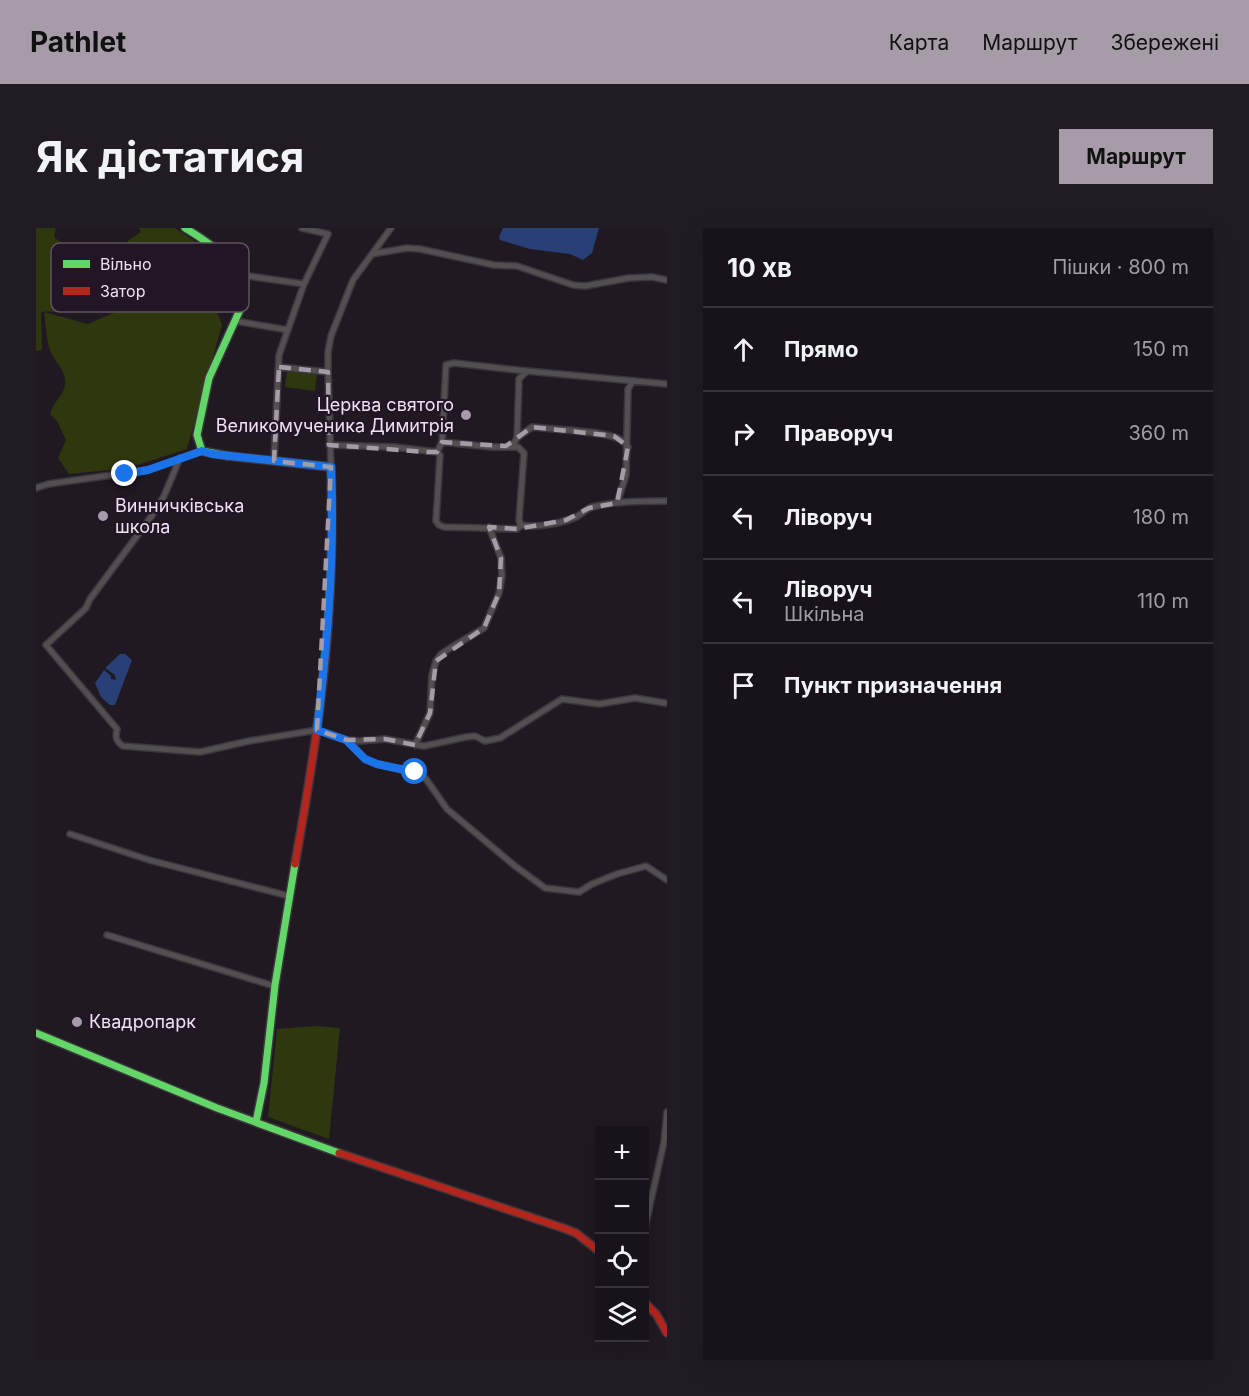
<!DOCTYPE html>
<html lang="uk">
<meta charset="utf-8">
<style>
:root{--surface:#18131a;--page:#211c23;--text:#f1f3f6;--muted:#9f9ea2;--line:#363239;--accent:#a59ca7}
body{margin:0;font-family:Inter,sans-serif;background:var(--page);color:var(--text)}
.controls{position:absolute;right:18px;bottom:18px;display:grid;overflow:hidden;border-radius:0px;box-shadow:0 6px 24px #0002}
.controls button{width:54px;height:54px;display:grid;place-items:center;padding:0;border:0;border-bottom:2px solid var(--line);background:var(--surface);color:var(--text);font:30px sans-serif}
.stop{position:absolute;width:18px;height:18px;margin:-14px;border:4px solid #1a73e8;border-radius:50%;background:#fff}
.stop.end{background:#1a73e8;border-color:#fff;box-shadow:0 2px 6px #0008}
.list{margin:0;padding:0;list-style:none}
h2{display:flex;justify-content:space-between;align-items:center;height:78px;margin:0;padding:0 24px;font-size:26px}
h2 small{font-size:20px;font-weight:400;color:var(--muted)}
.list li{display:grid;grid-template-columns:39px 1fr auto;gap:18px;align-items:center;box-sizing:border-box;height:84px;padding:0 24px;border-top:2px solid var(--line)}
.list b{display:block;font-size:22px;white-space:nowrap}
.list p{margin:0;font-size:20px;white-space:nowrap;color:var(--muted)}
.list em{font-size:20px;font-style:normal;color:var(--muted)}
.icon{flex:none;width:33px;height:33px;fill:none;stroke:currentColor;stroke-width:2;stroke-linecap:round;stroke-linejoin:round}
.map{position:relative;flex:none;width:631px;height:1132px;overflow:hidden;border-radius:0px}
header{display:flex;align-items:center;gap:36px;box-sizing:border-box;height:84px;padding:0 30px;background:var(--accent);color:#111}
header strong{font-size:28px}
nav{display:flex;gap:33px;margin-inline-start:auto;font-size:21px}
.intro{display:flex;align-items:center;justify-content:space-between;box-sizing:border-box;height:144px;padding:0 36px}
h1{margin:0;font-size:42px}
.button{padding:15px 27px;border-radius:0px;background:var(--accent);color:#111;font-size:21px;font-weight:700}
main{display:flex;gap:36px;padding:0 36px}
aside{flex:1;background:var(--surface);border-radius:0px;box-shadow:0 6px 24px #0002}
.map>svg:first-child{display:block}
</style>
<header>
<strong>Pathlet</strong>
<nav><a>Карта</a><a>Маршрут</a><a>Збережені</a></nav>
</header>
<div class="intro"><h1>Як дістатися</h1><a class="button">Маршрут</a></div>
<main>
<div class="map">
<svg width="631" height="1132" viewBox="0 0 631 1132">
<rect width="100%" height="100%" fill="#201922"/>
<!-- green -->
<path fill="#2f370e" d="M0,0H20L18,9L28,17L32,34L84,25L93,12L105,4L103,0H139L173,23L198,47L192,52L168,40L159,55L131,60L117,59L105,49L86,60L56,72L36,69L29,75L32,83C22,86 15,82 5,84L6,122L0,123Z
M166,59L178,77L186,97L151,221L92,240L33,246L22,230L30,212L21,193L14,186C17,173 27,169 29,157C31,142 18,134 14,122C10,111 10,96 8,84L52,96L128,63Z
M251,143L281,147L279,163L249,159Z
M280,798L304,800L293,911L232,889L241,801Z"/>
<!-- water -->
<path fill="#294077" d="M467,0H563L556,25L547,32L534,26L494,21L464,12L463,9Z
M84,426H89L96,432L79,477H74L65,469L59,455L68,442L75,448V451L80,452L79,447L69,440Z"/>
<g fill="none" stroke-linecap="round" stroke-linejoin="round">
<defs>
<path id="street" d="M336,26L371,20L384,21L458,37L481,38L537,57L549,58L593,50L616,49L631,52
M205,51L212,48L268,56
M199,93L252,102
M243,139L292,144
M481,210L496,199C514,201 572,203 585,212C588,213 590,216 592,219
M406,214L410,137L418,135L490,143
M293,217L358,219L401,224L406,214L456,219H482L488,225L483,292L485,297
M472,218L478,215L481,210L483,151L491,143L631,156
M401,224L404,227L400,293L403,297L408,299L481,301L485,297C501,300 526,295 540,289C546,286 550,281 556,279C581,273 606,273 631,273
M144,230L128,268L115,289L54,371L50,380L10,417L81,501C79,510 80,513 87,518L164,524L213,513L281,502L311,512L329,531L341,536L379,545L390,551L411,581L479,638L509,660L543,664L556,656L581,646L610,638L631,652
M238,233L243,127L268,56L292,6L266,0
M295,239L292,144V124L295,108L317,52L355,0
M0,260L12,256L112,242L166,223
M581,275L590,247L592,161L597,153
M311,512L323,513L349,511L388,518L430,509L439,508L449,513L464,510L526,471L563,476L599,470L629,475
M379,517L394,485L396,447L400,433L405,426L416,419L448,400L463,365L466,348L465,330L453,299
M34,606L113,632L253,668
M71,707L238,758
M608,1004L628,914L631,884"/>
<path id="fast" d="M149,0C174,15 213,40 208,73L173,150L161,207L166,223L192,228
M0,805L181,880L303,925
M220,894L228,855L239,757L259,636"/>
<path id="jam" d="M192,228L295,239C296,280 296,322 294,363C290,454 275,546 259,636
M303,925L527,1000L540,1005L564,1024
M608,1074L620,1086L631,1105"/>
</defs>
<!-- street casing -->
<use href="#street" stroke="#3c363e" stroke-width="8"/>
<!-- fast casing -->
<use href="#fast" stroke="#3c363e" stroke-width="10"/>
<!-- jam casing -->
<use href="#jam" stroke="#3c363e" stroke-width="10"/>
<!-- street -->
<use href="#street" stroke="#534f50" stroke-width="5"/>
<!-- fast -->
<use href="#fast" stroke="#63d668" stroke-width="7"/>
<!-- jam -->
<use href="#jam" stroke="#b3261e" stroke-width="7"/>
</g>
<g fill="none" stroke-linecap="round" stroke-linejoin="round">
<!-- route -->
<path stroke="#1a73e8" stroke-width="8" d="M89,246L112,242L166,223L176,226L295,239C299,327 291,415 281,502L310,512L329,531L341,536L379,544"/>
</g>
<!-- marked area -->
<path fill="none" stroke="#a59ca7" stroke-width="4.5" stroke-dasharray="12 8" stroke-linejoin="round" d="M243,139L292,144L293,217L391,224H401L406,214L470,218L496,199L578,208L592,219L581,275L553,280L530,292L481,301L453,299L465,330L463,365L448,400L400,433L394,485L379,517L349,511L311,512L281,502L295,239L238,233Z"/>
<!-- markers -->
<g fill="#a59ca7" stroke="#221526" stroke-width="2">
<circle cx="430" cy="187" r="6"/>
<circle cx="67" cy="288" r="6"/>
<circle cx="41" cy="794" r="6"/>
</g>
<g text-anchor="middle" stroke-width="4.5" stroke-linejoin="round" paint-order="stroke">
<!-- poi labels -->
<g font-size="18" fill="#ece3ef" stroke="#221526" text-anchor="start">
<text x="418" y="183" text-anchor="end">Церква святого<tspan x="418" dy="21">Великомученика Димитрія</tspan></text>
<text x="79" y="284">Винничківська<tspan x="79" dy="21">школа</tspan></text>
<text x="53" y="800">Квадропарк</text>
</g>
</g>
<!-- legend -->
<rect x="15" y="15" width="198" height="69" rx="9" fill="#221526" stroke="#5f5362" stroke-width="1.5"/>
<rect x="27" y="32" width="27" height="8" fill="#63d668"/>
<rect x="27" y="59" width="27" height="8" fill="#b3261e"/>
<g font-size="16" fill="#ece3ef">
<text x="64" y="42">Вільно</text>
<text x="64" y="69">Затор</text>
</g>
</svg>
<div class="controls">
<button>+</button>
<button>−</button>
<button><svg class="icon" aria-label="locate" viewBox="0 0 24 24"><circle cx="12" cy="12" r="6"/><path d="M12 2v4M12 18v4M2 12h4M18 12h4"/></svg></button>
<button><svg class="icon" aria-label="layers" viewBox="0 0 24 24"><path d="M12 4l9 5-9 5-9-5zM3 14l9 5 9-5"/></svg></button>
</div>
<div class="stop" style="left:379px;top:544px"></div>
<div class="stop end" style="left:89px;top:246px"></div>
</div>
<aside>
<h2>10 хв<small>Пішки · 800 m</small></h2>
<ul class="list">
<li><svg class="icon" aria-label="ahead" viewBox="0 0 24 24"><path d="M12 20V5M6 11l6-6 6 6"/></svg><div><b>Прямо</b></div><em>150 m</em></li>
<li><svg class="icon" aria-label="right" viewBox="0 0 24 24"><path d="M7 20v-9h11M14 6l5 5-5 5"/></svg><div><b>Праворуч</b></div><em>360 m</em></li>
<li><svg class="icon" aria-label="left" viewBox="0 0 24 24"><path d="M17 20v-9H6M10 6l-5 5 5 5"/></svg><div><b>Ліворуч</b></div><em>180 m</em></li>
<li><svg class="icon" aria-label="left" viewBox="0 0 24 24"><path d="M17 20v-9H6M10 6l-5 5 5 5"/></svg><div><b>Ліворуч</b><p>Шкільна</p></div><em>110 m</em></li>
<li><svg class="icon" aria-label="arrive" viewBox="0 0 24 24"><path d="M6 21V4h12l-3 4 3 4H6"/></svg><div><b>Пункт призначення</b></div></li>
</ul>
</aside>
</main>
